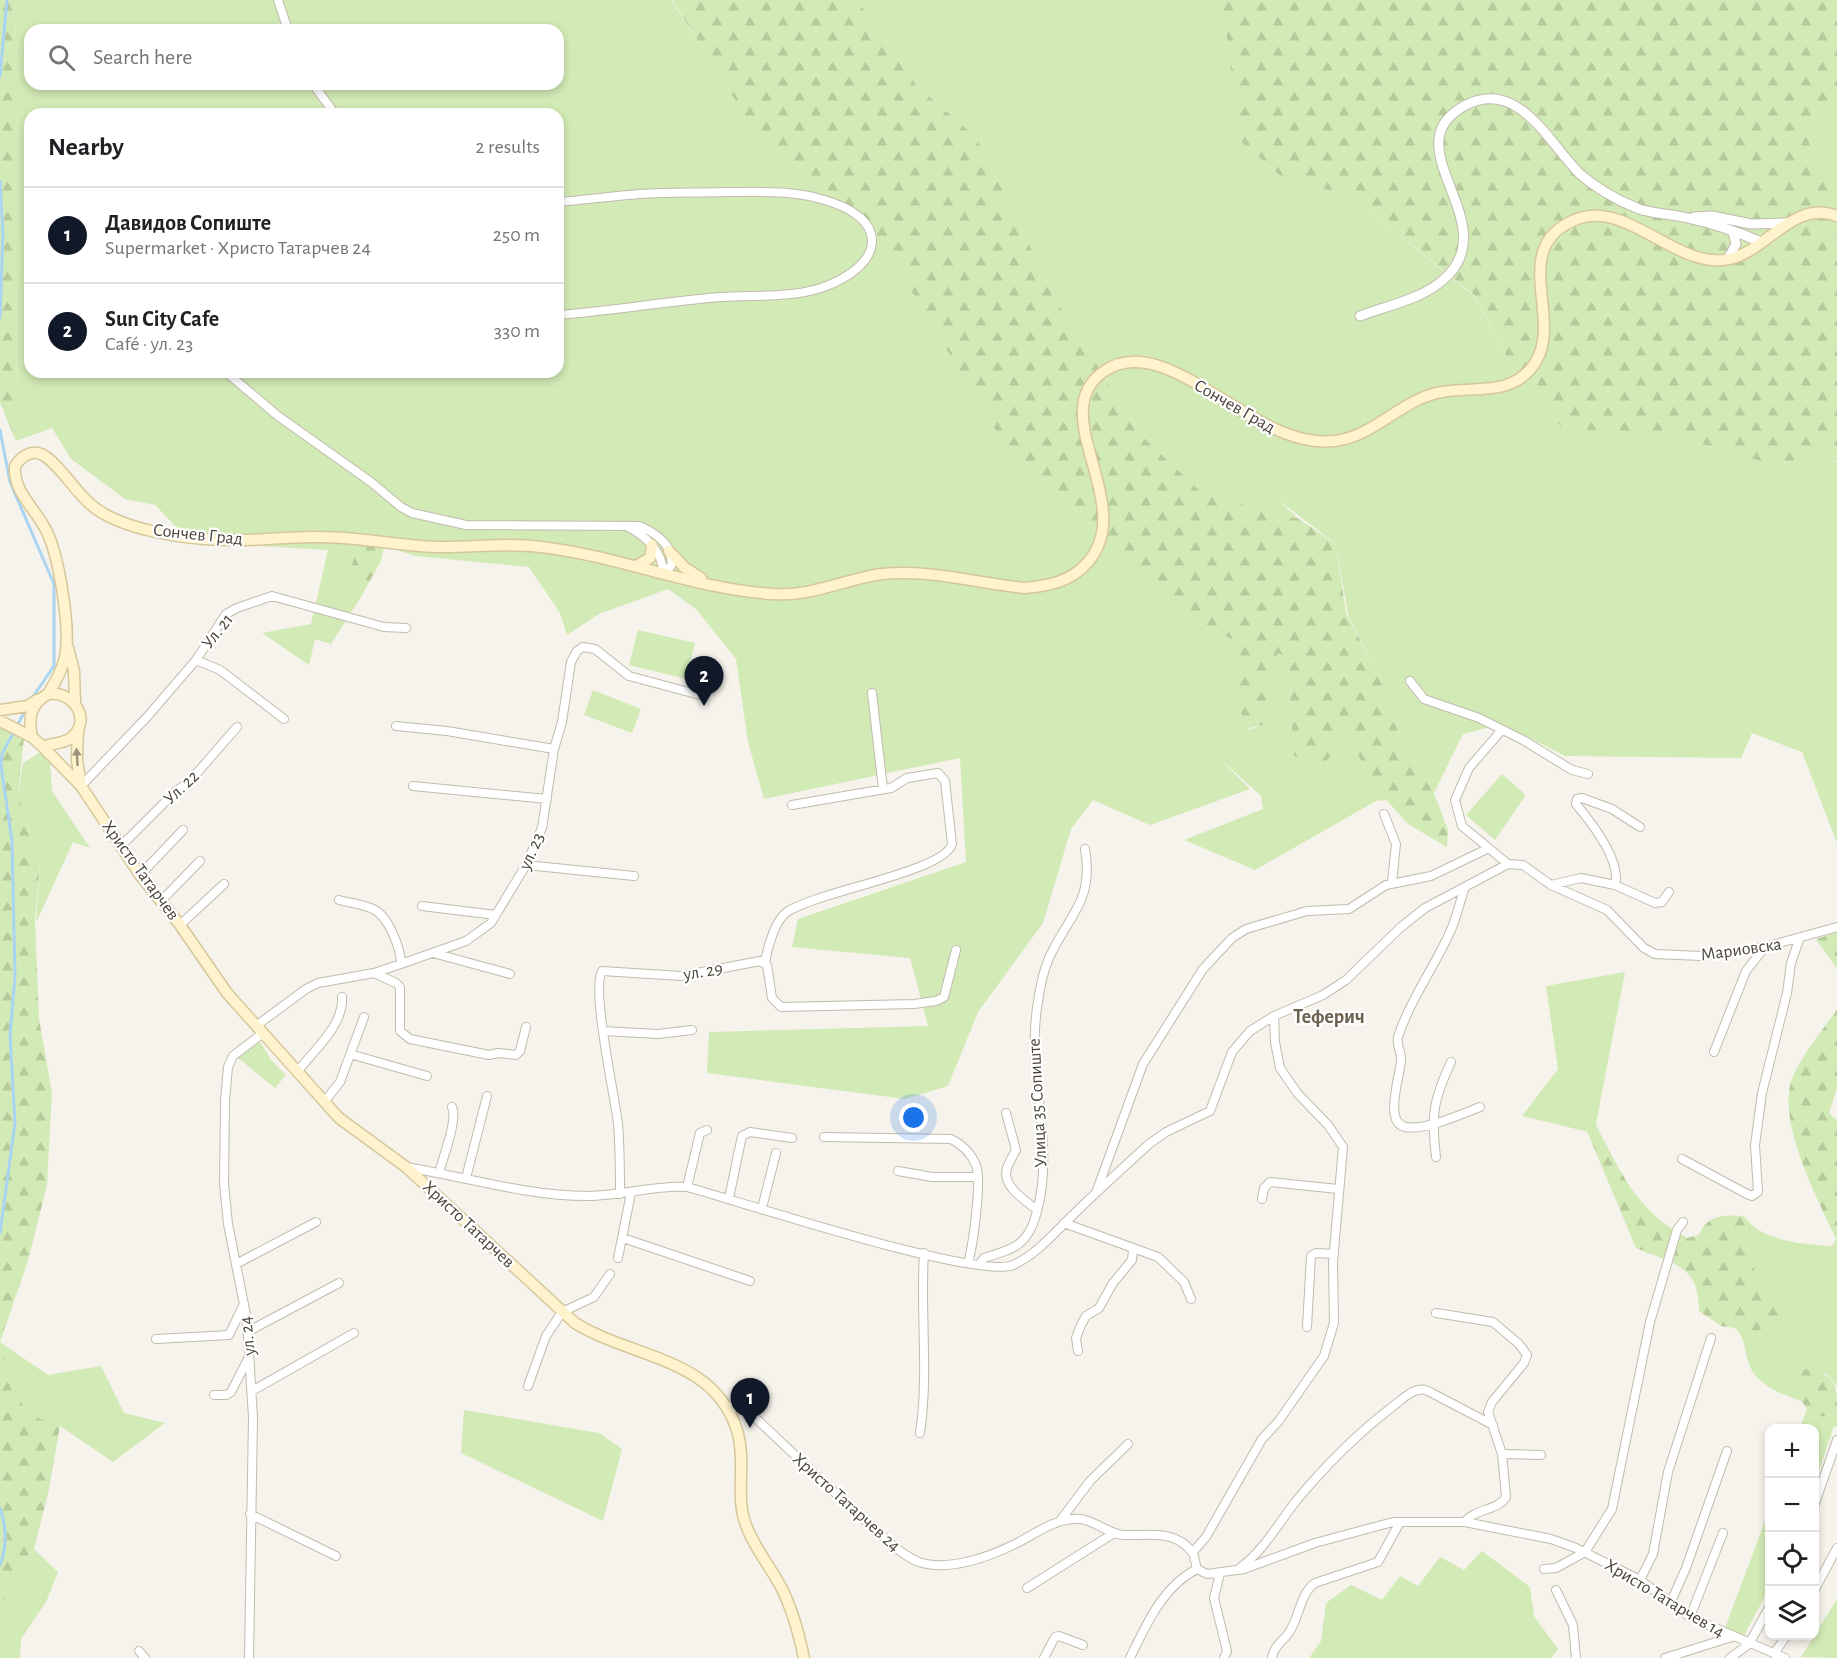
<!DOCTYPE html>
<meta charset="utf-8">
<style>
:root{--surface:#fff;--page:#f2f2f2;--text:#202124;--muted:#757577;--line:#e0e0e0;--accent:#111827}
body{margin:0;font-family:"Alegreya Sans",sans-serif;background:var(--page);color:var(--text)}
.controls{position:absolute;right:18px;bottom:18px;display:grid;overflow:hidden;border-radius:12px;box-shadow:0 3px 9px #0003}
.controls button{width:54px;height:54px;display:grid;place-items:center;padding:0;border:0;border-bottom:2px solid var(--line);background:var(--surface);color:var(--text);font:30px sans-serif}
.you{position:absolute;left:914px;top:1118px;width:21px;height:21px;margin:-15px;border:4px solid #fff;border-radius:50%;background:#1a73e8;box-shadow:0 0 0 9px #1a73e833}
.badge{display:grid;place-items:center;width:39px;height:39px;border-radius:50%;background:var(--accent);color:#fff;font-size:20px;font-weight:700}
.pin{position:absolute;translate:-50% -50px;filter:drop-shadow(0 2px 3px #0008)}
.pin::after{content:'';position:absolute;top:32px;width:21px;height:18px;background:inherit;clip-path:polygon(0 0,100% 0,50% 100%)}
.list{margin:0;padding:0;list-style:none}
h2{display:flex;justify-content:space-between;align-items:center;height:78px;margin:0;padding:0 24px;font-size:26px}
h2 small{font-size:20px;font-weight:400;color:var(--muted)}
.list li{display:grid;grid-template-columns:39px 1fr auto;gap:18px;align-items:center;box-sizing:border-box;height:96px;padding:0 24px;border-top:2px solid var(--line)}
.list b{display:block;font-size:22px;white-space:nowrap}
.list p{margin:0;font-size:20px;white-space:nowrap;color:var(--muted)}
.list em{font-size:20px;font-style:normal;color:var(--muted)}
.icon{flex:none;width:33px;height:33px;fill:none;stroke:currentColor;stroke-width:2;stroke-linecap:round;stroke-linejoin:round}
.map{position:relative;flex:none;width:1837px;height:1658px;overflow:hidden}
.search{position:absolute;background:var(--surface);box-shadow:0 3px 9px #0003;left:24px;top:24px;width:540px;height:66px;display:flex;align-items:center;gap:15px;box-sizing:border-box;padding:0 21px;border-radius:18px;color:var(--muted);font-size:22px}
.panel{position:absolute;background:var(--surface);box-shadow:0 3px 9px #0003;left:24px;top:108px;width:540px;height:270px;border-radius:18px}
.map>svg:first-child{display:block}
</style>
<div class="map">
<svg width="1837" height="1658" viewBox="0 0 1837 1658">
<defs>
<pattern id="forest-firs" width="22" height="20" patternUnits="userSpaceOnUse" patternTransform="scale(1.5)"><rect width="22" height="20" fill="#d2eab5"/><path d="M5 1l3.5 6h-7zM16 11l3.5 6h-7z" fill="#b6ca9c"/></pattern>
</defs>
<rect width="100%" height="100%" fill="#f6f3ec"/>
<!-- green -->
<path fill="#d2eab5" fill-rule="evenodd" d="M14,0H671L765,144L887,251L1001,439L1189,619L1238,642L1229,693L1250,728L1248,730L1263,725L1277,653L1287,658L1294,756L1347,733L1374,786L1387,800L1376,801L1255,870L1184,840L1263,809L1261,796L1217,756L1250,789L1150,825L1093,800L1071,829L1043,923L978,1012L948,1086L905,1099L707,1073L709,1032L928,1026L910,958L792,947L798,919L966,862L960,758L764,799L748,742L736,659L696,609L668,589L599,614L567,635L560,613L529,567L415,556L360,538L348,578L361,597L331,644L315,639L309,665L262,633L311,624L328,550L191,542L155,505L125,499L71,459L52,428L16,441L18,78ZM30,30H558V84H30ZM30,114H558V372H30Z
M857,0H1199L1226,29L1239,140L1282,177L1353,197L1475,297L1519,380L1612,425L1677,437L1778,466L1837,446V460L1831,462L1837,461V843L1802,752L1752,733L1741,758L1565,756L1502,724L1463,734L1434,793L1403,746L1380,678L1348,615L1336,544L1277,499L1299,519L1204,495L1143,437L1060,307L976,137L917,86Z
M1831,97H1837V246L1806,135Z
M638,630L695,643L686,679L629,665Z
M593,690L641,709L632,733L584,715Z
M49,747L52,791L90,848L73,842L36,923L40,864L18,794L23,763Z
M1502,774L1526,795L1495,840L1466,815Z
M1625,972L1596,1124L1601,1135L1522,1116L1558,1069L1546,986Z
M261,1043L271,1060L286,1075L275,1088L238,1058L254,1044Z
M1745,1217C1762,1242 1804,1244 1832,1246L1837,1250V1386L1826,1373L1794,1390L1802,1401C1784,1396 1758,1385 1750,1367C1744,1351 1747,1342 1735,1327L1755,1331L1785,1305L1761,1286L1751,1262Z
M0,1342L48,1375L101,1366L124,1413L165,1423L113,1462L60,1426L30,1415L12,1396Z
M1807,1409L1824,1417L1837,1413V1427L1834,1426L1815,1483L1814,1428H1800Z
M464,1410L599,1433L622,1449L603,1521L461,1453Z
M1769,1510V1588L1744,1636L1725,1628Z
M34,1549L58,1572L46,1602L21,1639L20,1658H0V1613L13,1571Z
M1482,1551L1530,1587L1534,1616L1558,1649L1551,1658H1309L1321,1641L1326,1603L1351,1585L1382,1600L1400,1576L1418,1586L1440,1557L1464,1570Z
M1837,1599V1658L1801,1657Z"/>
<!-- forest -->
<path fill="url(#forest-firs)" d="M0,0H14L18,78L16,441L0,403Z
M672,0H857L917,86L976,137L1060,307L1143,437L1204,495L1299,519L1336,544L1346,613L1380,678L1403,746L1434,793L1448,830L1447,847L1408,824L1374,786L1347,733L1324,764L1294,756L1287,658L1278,653L1263,725L1250,728L1229,693L1238,642L1189,619L1001,439L887,251L764,145Z
M1199,0H1837V97H1831L1806,135L1828,187L1837,246V446L1778,466L1677,437L1612,430L1565,431L1519,380L1475,296L1353,197L1282,177L1239,140L1226,29Z
M360,538L384,546L381,561L361,597L348,578Z
M0,724L24,737L18,794L40,864L35,920L39,1019L52,1093L47,1185L28,1261L0,1342L11,1389L30,1415L60,1426L48,1494L34,1549L13,1571L0,1613Z
M1837,932V969L1816,939Z
M1837,1009V1088L1829,1113L1837,1120V1250L1832,1246L1836,1239C1818,1199 1773,1117 1794,1074C1805,1051 1823,1030 1837,1009Z
M1587,1131L1601,1135C1626,1182 1639,1211 1687,1238L1699,1235C1707,1214 1727,1214 1745,1217L1751,1262L1761,1286L1786,1305L1776,1325L1755,1331L1721,1326L1699,1311C1699,1264 1673,1264 1636,1248Z
M1805,1369C1837,1375 1837,1383 1837,1413L1824,1417L1807,1409L1794,1390L1789,1377Z"/>
<g fill="none" stroke-linecap="round" stroke-linejoin="round">
<!-- stream -->
<path stroke="#a9d4f2" stroke-width="3" d="M0,76L7,0
M0,181L3,234L0,318
M0,430L10,482L54,584V666L32,698
M0,1233L15,1123L10,1035L15,976L12,841L1,766L2,754L26,709
M0,1508C6,1526 7,1547 0,1565"/>
<defs>
<path id="minor" d="M278,0L288,30
M313,84L335,114
M558,202C585,200 612,196 640,194C668,192 697,193 726,192C758,192 790,190 821,199C893,218 885,266 821,288C789,298 754,295 721,297C667,301 613,311 558,315
M226,372L278,416L371,482L401,507L412,513L466,525L640,526C655,533 675,546 671,566L663,573
M628,527C646,536 663,552 663,573
M196,660L220,670L284,719
M1410,681L1424,699L1479,718L1523,740L1572,770L1588,774
M872,693L883,789
M396,726L447,731L554,749
M1501,731L1469,768L1455,800L1462,826L1508,864
M81,786L147,717L196,660L226,614L237,608L272,596L384,627L406,628
M413,786L547,799
M1384,814L1396,844L1392,882
M122,845L175,792L189,782L237,727
M526,865L634,876
M140,875L183,830
M1551,885L1581,878L1615,885C1622,861 1591,822 1576,804L1577,799L1582,798L1612,809L1640,827
M1615,885L1655,903L1662,902L1669,892
M1465,887C1460,901 1457,916 1451,930C1435,966 1410,1000 1398,1037C1396,1044 1401,1051 1401,1059C1401,1074 1383,1122 1405,1127C1424,1131 1462,1114 1480,1107
M339,900C350,903 362,904 373,909C388,915 401,949 401,964
M161,901L200,861
M422,906L496,915
M180,925L224,884
M433,953L510,974
M765,963C767,949 775,920 787,912C818,891 944,872 952,844L945,781L938,773L907,778L891,788L792,805
M374,973L396,983L400,987V1031L410,1039L489,1055L498,1053L516,1055L520,1051L526,1027
M256,1026L306,989L318,983L374,973L401,964L466,941L491,923L526,865L542,828L554,749L562,722L571,662L577,651L583,647L595,649L629,676L700,695
M603,1031L658,1034L692,1030
M1714,1052L1746,971L1765,947
M350,1054L427,1076
M298,1071C314,1050 344,1025 342,997
M325,1101L340,1082L364,1017
M1006,1113L1016,1150C1013,1156 1009,1162 1007,1168C1001,1186 1026,1201 1037,1210
M824,1137L951,1139C963,1145 971,1153 976,1165C982,1181 973,1245 968,1263
M1436,1157C1431,1115 1433,1101 1451,1062
M1682,1159L1747,1194L1752,1196L1758,1192L1755,1145L1762,1093L1787,993L1791,963L1799,940
M406,1167C466,1177 527,1196 587,1196C622,1196 653,1185 687,1187C739,1201 977,1280 1013,1265C1036,1255 1054,1233 1072,1216C1097,1191 1123,1168 1149,1144L1166,1132L1210,1111L1232,1052L1250,1031L1274,1016L1323,995L1346,980L1401,927L1425,908L1508,864L1523,865L1551,885L1607,910L1644,948L1655,954L1701,956L1765,947L1837,927
M898,1171L932,1177H977
M439,1173C443,1157 458,1120 452,1107
M466,1178L487,1096
M687,1187L700,1133L707,1130
M1097,1190L1143,1064L1203,969L1232,938L1246,929L1307,911L1349,909L1386,885L1431,876L1487,849
M620,1194C620,1170 620,1147 618,1124C615,1097 591,989 602,971L681,976L760,961L767,965L772,998L781,1007L914,1004L936,1001L944,997L956,950
M729,1198L742,1136L750,1132L792,1138
M1262,1199L1264,1188L1270,1182L1338,1189
M762,1208L776,1153
M1064,1223L1158,1257L1184,1282L1191,1299
M623,1238L750,1281
M618,1258L631,1193
M236,1264L316,1222
M979,1265L984,1258C1012,1249 1027,1247 1036,1215C1057,1145 1025,1072 1038,1002C1040,987 1043,972 1049,958C1069,914 1094,902 1085,849
M1436,1313L1493,1322L1519,1344L1527,1355L1524,1363L1492,1402L1488,1412L1502,1454L1506,1497C1498,1511 1475,1508 1465,1522
M1307,1327L1311,1256L1316,1253L1334,1254
M247,1332L339,1283
M156,1339L229,1335L244,1304
M1078,1351L1076,1338L1081,1325L1086,1316L1099,1308L1113,1283L1132,1260L1133,1249
M528,1386L546,1336L562,1312L594,1297L610,1274
M252,1391L354,1333
M214,1395H226L231,1392L249,1357
M727,1406L746,1409C789,1449 831,1491 876,1530C888,1541 903,1556 919,1562C950,1572 992,1556 1019,1542C1036,1533 1054,1520 1073,1519C1093,1517 1106,1534 1124,1535C1147,1536 1175,1529 1192,1552C1195,1555 1195,1564 1197,1569
M920,1433C929,1373 920,1313 924,1253
M1502,1454L1541,1455
M1814,1506L1837,1440
M250,1514L336,1556
M1060,1521L1090,1481L1128,1444
M1193,1552L1206,1537L1262,1439L1278,1422L1324,1356L1334,1323L1333,1262L1343,1147L1328,1125L1298,1094L1280,1068L1275,1042L1274,1016
M1240,1568C1264,1550 1278,1524 1296,1501C1325,1466 1357,1434 1392,1407C1403,1399 1415,1385 1428,1391L1493,1425
M1197,1569L1207,1574L1244,1569L1315,1543L1393,1522H1465L1551,1539L1576,1548L1640,1580L1690,1617L1785,1658
M1544,1569L1556,1568L1585,1552L1612,1509L1650,1322L1677,1230L1683,1222
M1220,1573L1214,1598L1227,1651L1224,1658
M1640,1580L1653,1554L1668,1472L1711,1338
M1027,1588L1114,1533
M1556,1590L1573,1625L1576,1658
M1814,1591L1837,1548
M1670,1604L1686,1568L1727,1451
M1690,1617L1723,1533
M139,1651L145,1658
M1774,1654L1786,1636
M249,1658L253,1418L247,1320L228,1224L224,1184L225,1100L228,1067L233,1056L263,1033
M1044,1658L1055,1637L1059,1636L1083,1645
M1130,1658C1146,1625 1163,1586 1197,1569
M1272,1658C1274,1646 1281,1643 1288,1634C1300,1618 1299,1595 1315,1583L1378,1562L1400,1522
M1665,1658L1732,1637
M1730,1658L1749,1644L1770,1606"/>
<path id="tertiary" d="M1694,217L1712,216L1751,224L1786,223
M1728,259L1736,244L1733,232
M1360,316C1386,306 1422,299 1443,280C1509,224 1388,145 1466,105C1519,78 1550,145 1580,174C1596,188 1619,201 1639,209C1654,214 1672,214 1688,218C1712,223 1738,232 1761,242"/>
<path id="secondary" d="M669,551L685,568L701,578
M636,566L650,558L652,545
M68,648L74,671L75,703
M48,694C55,683 62,671 65,657C71,630 59,555 46,530C35,508 13,492 15,466C21,457 30,450 41,454C57,461 75,491 89,503C119,531 190,540 230,540C259,541 289,536 319,537C358,537 396,545 435,547C470,548 506,542 541,547C619,556 694,589 773,594C811,597 845,579 882,574C928,569 977,583 1024,588C1048,586 1071,582 1088,562C1138,505 1044,414 1103,372C1170,324 1260,462 1345,439C1380,430 1405,398 1442,392C1475,386 1513,397 1535,363C1564,318 1507,246 1577,219C1628,200 1678,271 1730,259C1768,250 1794,199 1837,216
M48,694C73,690 93,720 71,738C63,744 52,743 43,747L32,737C28,719 30,704 48,694Z
M0,710L28,706L37,700
M0,721L32,737
M78,730L77,760L81,786
M43,747L81,786L140,875L180,925L227,993L339,1118L406,1167L575,1323C633,1359 717,1357 738,1434C746,1464 735,1497 746,1525C754,1548 771,1567 782,1589C793,1611 799,1634 804,1658"/>
</defs>
<!-- minor casing -->
<use href="#minor" stroke="#c2bbae" stroke-width="10"/>
<!-- tertiary casing -->
<use href="#tertiary" stroke="#c2bbae" stroke-width="11"/>
<!-- secondary casing -->
<use href="#secondary" stroke="#d6c79b" stroke-width="13"/>
<!-- minor -->
<use href="#minor" stroke="#fff" stroke-width="8"/>
<!-- tertiary -->
<use href="#tertiary" stroke="#fff" stroke-width="9"/>
<!-- secondary -->
<use href="#secondary" stroke="#fff3cd" stroke-width="10"/>
</g>
<!-- one-way arrows -->
<defs><path id="oneway-solid" d="M-6-.8H1V-3.2L6.5 0L1 3.2V.8H-6Z" transform="scale(1.5)"/></defs>
<use fill="#9c937c" href="#oneway-solid" transform="translate(77 757) rotate(-94)"/>
<g text-anchor="middle" stroke-width="4.5" stroke-linejoin="round" paint-order="stroke">
<!-- street labels -->
<g font-size="18" fill="#4b4439" stroke="#fff">
<text transform="translate(1235 406) rotate(30)" y="6">Сончев Град</text>
<text transform="translate(198 534) rotate(6)" y="6">Сончев Град</text>
<text transform="translate(217 631) rotate(-52)" y="6">Ул. 21</text>
<text transform="translate(181 787) rotate(-43)" y="6">Ул. 22</text>
<text transform="translate(531 851) rotate(-66)" y="6">ул. 23</text>
<text transform="translate(141 870) rotate(54)" y="6">Христо Татарчев</text>
<text transform="translate(1741 949) rotate(-8)" y="6">Мариовска</text>
<text transform="translate(703 971) rotate(-10)" y="6">ул. 29</text>
<text transform="translate(1037 1103) rotate(-93)" y="6">Улица 35 Сопиште</text>
<text transform="translate(469 1224) rotate(43)" y="6">Христо Татарчев</text>
<text transform="translate(247 1336) rotate(-96)" y="6">ул. 24</text>
<text transform="translate(847 1502) rotate(42)" y="6">Христо Татарчев 24</text>
<text transform="translate(1665 1598) rotate(31)" y="6">Христо Татарчев 14</text>
</g>
<!-- neighbourhood labels -->
<g font-size="20" font-weight="bold" fill="#6e6250" stroke="#fff">
<text x="1329" y="1023">Теферич</text>
</g>
</g>
</svg>
<div class="controls">
<button>+</button>
<button>−</button>
<button><svg class="icon" aria-label="locate" viewBox="0 0 24 24"><circle cx="12" cy="12" r="6"/><path d="M12 2v4M12 18v4M2 12h4M18 12h4"/></svg></button>
<button><svg class="icon" aria-label="layers" viewBox="0 0 24 24"><path d="M12 4l9 5-9 5-9-5zM3 14l9 5 9-5"/></svg></button>
</div>
<div class="you"></div>
<div class="pin badge" style="left:750px;top:1428px">1</div>
<div class="pin badge" style="left:704px;top:706px">2</div>
<div class="search"><svg class="icon" aria-label="search" viewBox="0 0 24 24"><circle cx="10" cy="10" r="6"/><path d="M15 15l6 6"/></svg>Search here</div>
<section class="panel">
<h2>Nearby<small>2 results</small></h2>
<ul class="list">
<li><span class="badge">1</span><div><b>Давидов Сопиште</b><p>Supermarket · Христо Татарчев 24</p></div><em>250 m</em></li>
<li><span class="badge">2</span><div><b>Sun City Cafe</b><p>Café · ул. 23</p></div><em>330 m</em></li>
</ul>
</section>
</div>
